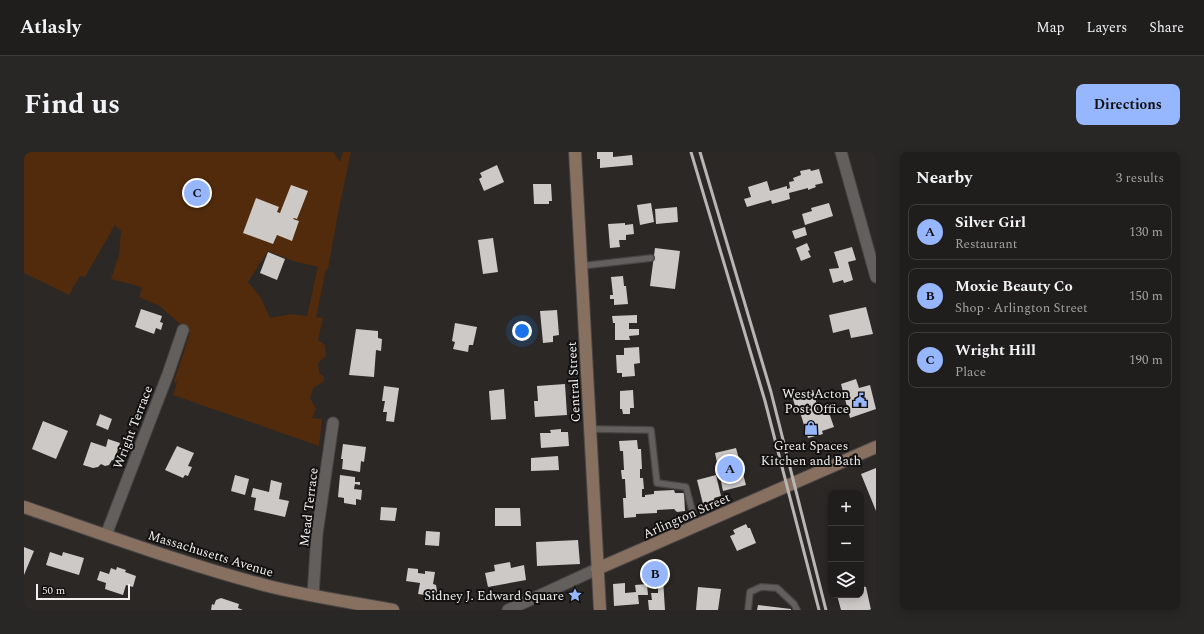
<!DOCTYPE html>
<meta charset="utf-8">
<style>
:root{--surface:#201e1c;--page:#282725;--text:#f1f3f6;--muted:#a2a2a3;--line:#3d3c3b;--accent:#96b6fd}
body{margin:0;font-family:Spectral,serif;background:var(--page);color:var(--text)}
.controls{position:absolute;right:12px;bottom:12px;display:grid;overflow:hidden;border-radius:8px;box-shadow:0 2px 10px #0003}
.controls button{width:36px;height:36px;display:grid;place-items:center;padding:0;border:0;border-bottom:1px solid var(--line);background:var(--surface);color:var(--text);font:20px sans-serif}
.scale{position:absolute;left:12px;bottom:10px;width:94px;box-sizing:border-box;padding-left:4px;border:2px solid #f1efee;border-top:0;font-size:11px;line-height:14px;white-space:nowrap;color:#f1efee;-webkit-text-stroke:3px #121110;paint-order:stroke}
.you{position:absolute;left:498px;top:179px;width:14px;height:14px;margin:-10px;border:3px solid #fff;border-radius:50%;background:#1a73e8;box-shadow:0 0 0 6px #1a73e833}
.badge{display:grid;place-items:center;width:26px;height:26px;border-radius:50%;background:var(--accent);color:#111;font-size:13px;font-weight:700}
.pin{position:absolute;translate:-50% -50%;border:2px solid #fff;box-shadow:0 1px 4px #0006}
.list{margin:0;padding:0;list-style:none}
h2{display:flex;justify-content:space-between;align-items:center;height:52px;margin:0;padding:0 16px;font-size:17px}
h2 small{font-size:13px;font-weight:400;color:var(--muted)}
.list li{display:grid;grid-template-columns:26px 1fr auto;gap:12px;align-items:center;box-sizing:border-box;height:56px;margin:0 8px 8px;padding:0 8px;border:1px solid var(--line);border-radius:8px}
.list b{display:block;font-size:15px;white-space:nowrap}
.list p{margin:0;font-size:13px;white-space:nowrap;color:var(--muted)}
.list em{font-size:13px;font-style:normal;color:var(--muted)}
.icon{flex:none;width:22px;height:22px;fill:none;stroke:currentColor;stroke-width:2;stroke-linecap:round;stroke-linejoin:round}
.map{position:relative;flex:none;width:852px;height:458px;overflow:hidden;border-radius:8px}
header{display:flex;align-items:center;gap:24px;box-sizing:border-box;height:56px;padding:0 20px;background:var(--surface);border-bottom:1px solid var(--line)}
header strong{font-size:19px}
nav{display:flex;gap:22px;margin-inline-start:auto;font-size:14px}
.intro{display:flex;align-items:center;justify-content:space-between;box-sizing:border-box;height:96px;padding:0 24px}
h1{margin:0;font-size:28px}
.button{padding:10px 18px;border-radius:8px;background:var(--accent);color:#111;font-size:14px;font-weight:700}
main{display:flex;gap:24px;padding:0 24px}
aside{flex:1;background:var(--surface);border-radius:8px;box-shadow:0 2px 10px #0003}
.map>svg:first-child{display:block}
</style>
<header>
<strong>Atlasly</strong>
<nav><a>Map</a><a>Layers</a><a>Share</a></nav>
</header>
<div class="intro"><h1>Find us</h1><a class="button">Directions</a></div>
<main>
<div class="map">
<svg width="852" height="458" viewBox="0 0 852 458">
<rect width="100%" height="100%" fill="#2b2826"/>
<!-- green -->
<path fill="#522b0c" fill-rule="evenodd" d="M0,0H309L316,10L319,0H327L315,56L304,117H302L292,165L299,166L294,188L301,193L302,204L294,211L295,221L300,225L299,230L289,236L286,246L292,257L288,266L298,267L295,294L149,243L153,231L150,230L166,181L136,154L115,145L118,137L117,135L87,127L95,103L97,79L91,73L61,125L56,124L45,143L0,121ZM244,99L269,109L294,115L283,164L268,162L246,166L237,146L224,130Z"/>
<!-- building -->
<path fill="#ccc9c7" d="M573,0H589V5L608,3L609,13L576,16V7H573Z
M473,13L480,30L460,39L455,27L458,25L456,21Z
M786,17L787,19L795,17L799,31L791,33L792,35L784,38V36L765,41L766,47L748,52L747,48L723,55L720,47L727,45L724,35L743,29L746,39L763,34V37L766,36L765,30L770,29L769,26L777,23L776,19Z
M509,32H527L528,49H525V52H510Z
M267,33L284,39L273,67L270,66L269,67L275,69L268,89L253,83L249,92L219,81L232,46L255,55L253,60L256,61Z
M627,51L630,70L616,73L613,53Z
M805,51L809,64L781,73L778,62L788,59L787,56Z
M653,55L654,70L632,72L631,57Z
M601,71V73L609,72L610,82L602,83V88H595L596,95L586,96L584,72Z
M781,75L783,83L771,87L768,79Z
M469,86L474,120L459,122L454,88Z
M783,91L786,98L784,99L787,105L777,109L772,96Z
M828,95L832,108L824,110L829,128L820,131L819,128L809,131L805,117L815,116L810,100Z
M631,96L656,99L651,137L626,134Z
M244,100L261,107L253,128L236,121Z
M599,124L600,134H602L604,152L590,153V147H586V143H589L587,125Z
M842,155L849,182L827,186L825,177L809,181L805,163Z
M117,157L138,164L136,170L139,171L137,178L132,176L130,182L111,175Z
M533,158L535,183L529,184V190L519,191L516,159Z
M613,163V171H605V177H615V183L605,184L606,188H591V171H589L588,164Z
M431,171L453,175L449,193H445L444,200L429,197L431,190L428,189Z
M332,177L354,179V186L358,187L357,199L352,198L350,225L325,223Z
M615,195L616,211L610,212L611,224L598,225V221H593L592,203H600V196Z
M832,227L835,236L846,233L852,257L826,266L817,232Z
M541,232L543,263L511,265L510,249H514L513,234Z
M360,234L375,236L370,270L362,269L363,260H359L361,249H358Z
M480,237L482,267L467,268L465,239Z
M609,238L610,256H606V262H599L598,257H596V239Z
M789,238L795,261L804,258L810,275L798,279L799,282L784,286L776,260H773L768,244Z
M76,262L88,267L84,278L72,273Z
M19,269L44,279L32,307L8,297Z
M537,277V280H544L545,294L517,296L516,281H527L526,278Z
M84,287L96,291L90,309L88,308L85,313L81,314L77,312L74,315L69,316L59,313L67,290L82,295Z
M613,288L614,297H617L618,317H616V326H619L620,337H618V345H621V343L630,342V339L650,338L651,341H660L661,359L653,360L650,357L633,358V361L612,362V365L600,366L599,346H602L601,327H598L597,318H600L599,299H596L595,289Z
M319,292L342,295L340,310L337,309L336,320L318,317L319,307H317Z
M153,294L170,301L164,314L168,315L164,324L161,323L159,326L141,318Z
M712,296L722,333L699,339L691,301Z
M534,304L535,318L507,319V306Z
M852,316V359L837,322Z
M211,323L225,327L221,343L207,339Z
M316,323L331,325V330H336V333L331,332L330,337L338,338L337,348L332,347V353L320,351V346L314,345Z
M692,323L697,344L690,346L691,349L679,352L673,328Z
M247,328L258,331L255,347L265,349L261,365L230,358L232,346L227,345L229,336L245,340Z
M357,355L373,356L371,369L356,368Z
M471,356H496L497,374H471Z
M722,372L724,376H726L732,391L713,399L706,384L711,382L709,378Z
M402,379L416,380L415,394L401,393Z
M554,388L556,412L513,414L512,390Z
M0,395L10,399L0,423Z
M26,400L38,404L39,400L60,406L55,423L22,413Z
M486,410L487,416L500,413L502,428L464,435L461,421L471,419L470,413Z
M635,413L639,427L641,458H625L624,448H628L627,441H634V428L628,430L623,417Z
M93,415L102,418L101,420L112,424L109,435L102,433L99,443L81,437L82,431L73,428L76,419L85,422L87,416L92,418Z
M384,416L394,417V421L401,422V419L411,420L409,432L412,433L413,439L411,443L408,444L394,442L396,431L382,429Z
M601,431V441L612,440L611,433L623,432L624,443H614L615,452L590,454L589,432Z
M837,434L842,435L847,458H817L813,443H837Z
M674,435L697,437L694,458H672Z
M197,446L215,452L214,456L219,458H187L188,452L190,453L192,448Z
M734,453L767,457V458H733Z"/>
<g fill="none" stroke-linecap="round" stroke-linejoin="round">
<defs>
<path id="lane" d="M557,114L627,106
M566,277L627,278L633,331L662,335L672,374
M724,458L726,440L737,435L753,436L770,452L773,458"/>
<path id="street" d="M817,0L852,125
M82,383L144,222L159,178
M289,443L293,382L309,271
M484,458L573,417"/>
<path id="secondary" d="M551,0L576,458
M0,355C79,382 160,412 240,433C283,444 326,450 369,458
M573,417L852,295"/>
</defs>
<!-- lane casing -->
<use href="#lane" stroke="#484645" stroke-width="8"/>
<!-- street casing -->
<use href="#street" stroke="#484645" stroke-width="13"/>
<!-- secondary casing -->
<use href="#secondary" stroke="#484645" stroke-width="14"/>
<!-- lane -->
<use href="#lane" stroke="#625f5d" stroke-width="5.5"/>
<!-- street -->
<use href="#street" stroke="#625f5d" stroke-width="11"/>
<!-- secondary -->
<use href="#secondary" stroke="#887060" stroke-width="12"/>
<!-- rail -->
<path stroke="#b8b6b4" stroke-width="3" d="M667,0L741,249L795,458
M676,0L747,240L802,458"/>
</g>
<!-- icons -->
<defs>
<symbol id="civic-bare" viewBox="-9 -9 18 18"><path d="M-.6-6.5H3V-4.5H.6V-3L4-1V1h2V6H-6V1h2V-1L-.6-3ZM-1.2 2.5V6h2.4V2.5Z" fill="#96b6fd" stroke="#121110" stroke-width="2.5" paint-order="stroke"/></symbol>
<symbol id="shop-bare" viewBox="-9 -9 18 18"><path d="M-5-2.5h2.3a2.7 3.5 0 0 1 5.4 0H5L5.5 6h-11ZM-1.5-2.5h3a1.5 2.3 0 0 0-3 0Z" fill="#96b6fd" stroke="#121110" stroke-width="2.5" paint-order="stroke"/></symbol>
<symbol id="sight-bare" viewBox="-9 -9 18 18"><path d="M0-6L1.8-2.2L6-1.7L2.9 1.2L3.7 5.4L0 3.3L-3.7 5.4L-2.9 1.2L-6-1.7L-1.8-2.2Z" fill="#96b6fd" stroke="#121110" stroke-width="2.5" paint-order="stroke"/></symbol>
</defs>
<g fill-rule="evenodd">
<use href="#civic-bare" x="826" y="238" width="20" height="20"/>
<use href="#shop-bare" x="777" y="266" width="20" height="20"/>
<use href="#sight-bare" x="541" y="433" width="20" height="20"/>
</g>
<g text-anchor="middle" stroke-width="4" stroke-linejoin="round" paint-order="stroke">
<!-- street labels -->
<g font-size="13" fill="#f1efee" stroke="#121110">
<text transform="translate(549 230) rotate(-93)" y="5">Central Street</text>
<text transform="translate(108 275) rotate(-69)" y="5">Wright Terrace</text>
<text transform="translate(284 355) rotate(-83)" y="5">Mead Terrace</text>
<text transform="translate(662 363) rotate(-24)" y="5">Arlington Street</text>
<text transform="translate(187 401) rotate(17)" y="5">Massachusetts Avenue</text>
</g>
<!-- poi labels -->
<g font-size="13" fill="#f1efee" stroke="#121110" text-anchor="end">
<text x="825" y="246">West Acton<tspan x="825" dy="15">Post Office</tspan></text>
<text x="787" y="298" text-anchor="middle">Great Spaces<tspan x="787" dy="15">Kitchen and Bath</tspan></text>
<text x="540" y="448">Sidney J. Edward Square</text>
</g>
</g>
</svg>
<div class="controls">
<button>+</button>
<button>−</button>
<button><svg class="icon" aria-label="layers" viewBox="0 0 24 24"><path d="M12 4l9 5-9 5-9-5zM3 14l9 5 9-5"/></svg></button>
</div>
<div class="scale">50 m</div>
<div class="you"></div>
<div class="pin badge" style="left:706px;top:317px">A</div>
<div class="pin badge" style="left:631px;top:422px">B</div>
<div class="pin badge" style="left:173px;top:41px">C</div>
</div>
<aside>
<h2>Nearby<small>3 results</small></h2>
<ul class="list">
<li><span class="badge">A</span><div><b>Silver Girl</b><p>Restaurant</p></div><em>130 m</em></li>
<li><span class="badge">B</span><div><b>Moxie Beauty Co</b><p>Shop · Arlington Street</p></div><em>150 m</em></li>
<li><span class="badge">C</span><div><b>Wright Hill</b><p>Place</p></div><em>190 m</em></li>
</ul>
</aside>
</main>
